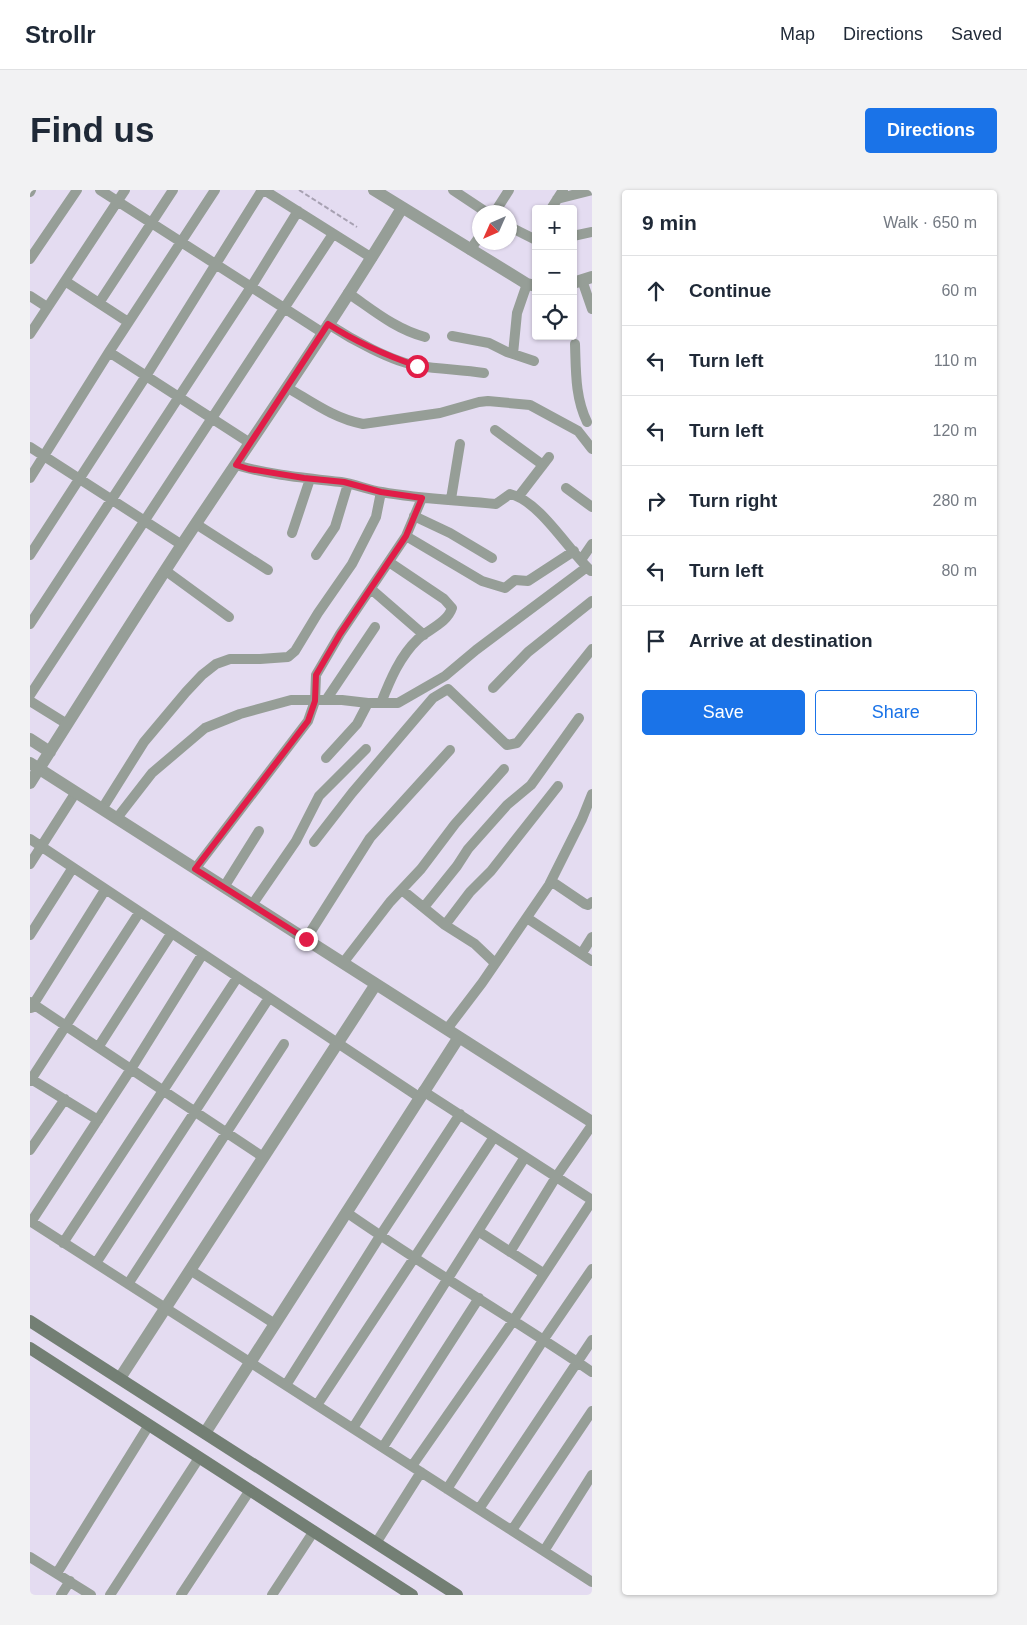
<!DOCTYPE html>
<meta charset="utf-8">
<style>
:root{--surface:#fff;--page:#f2f2f3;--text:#1f2937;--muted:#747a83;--line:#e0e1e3;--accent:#1a73e8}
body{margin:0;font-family:Arial,sans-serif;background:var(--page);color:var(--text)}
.controls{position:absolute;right:15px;top:15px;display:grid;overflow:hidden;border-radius:5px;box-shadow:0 1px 4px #0004}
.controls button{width:45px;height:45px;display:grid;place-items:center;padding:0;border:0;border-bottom:1px solid var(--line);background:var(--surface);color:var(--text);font:25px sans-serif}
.compass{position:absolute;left:442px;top:15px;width:45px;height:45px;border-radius:50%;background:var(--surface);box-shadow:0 1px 4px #0004;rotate:225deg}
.stop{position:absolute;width:15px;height:15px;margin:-11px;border:4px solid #e11d48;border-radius:50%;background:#fff}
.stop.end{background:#e11d48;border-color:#fff;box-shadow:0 1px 5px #0008}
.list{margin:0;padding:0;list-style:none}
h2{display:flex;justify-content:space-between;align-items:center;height:65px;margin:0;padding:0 20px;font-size:21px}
h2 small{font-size:16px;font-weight:400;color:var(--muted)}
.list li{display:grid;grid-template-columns:32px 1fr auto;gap:15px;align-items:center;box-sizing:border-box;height:70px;padding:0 20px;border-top:1px solid var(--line)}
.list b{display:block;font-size:19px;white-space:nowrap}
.list em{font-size:16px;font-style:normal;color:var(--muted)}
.actions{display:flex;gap:10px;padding:15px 20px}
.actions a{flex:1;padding:11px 0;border:1px solid var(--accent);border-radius:5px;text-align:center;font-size:18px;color:var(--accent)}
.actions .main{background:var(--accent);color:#fff}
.icon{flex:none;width:28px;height:28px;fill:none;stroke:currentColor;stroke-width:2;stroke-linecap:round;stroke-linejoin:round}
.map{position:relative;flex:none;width:562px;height:1405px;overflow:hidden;border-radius:5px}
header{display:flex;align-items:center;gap:30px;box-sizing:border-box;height:70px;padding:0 25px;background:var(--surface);border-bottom:1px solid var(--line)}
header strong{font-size:24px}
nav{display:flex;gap:28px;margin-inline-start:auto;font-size:18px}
.intro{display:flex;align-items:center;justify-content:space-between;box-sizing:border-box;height:120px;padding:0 30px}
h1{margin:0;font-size:35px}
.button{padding:12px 22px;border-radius:5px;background:var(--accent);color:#fff;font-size:18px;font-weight:700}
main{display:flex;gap:30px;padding:0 30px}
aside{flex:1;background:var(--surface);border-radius:5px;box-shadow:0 1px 4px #0004}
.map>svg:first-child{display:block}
</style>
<header>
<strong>Strollr</strong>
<nav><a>Map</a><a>Directions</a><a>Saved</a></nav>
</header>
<div class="intro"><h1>Find us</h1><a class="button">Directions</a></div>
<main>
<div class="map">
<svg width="562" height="1405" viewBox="0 0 562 1405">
<rect width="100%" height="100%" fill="#e4dcf1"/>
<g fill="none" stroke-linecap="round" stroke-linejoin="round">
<!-- path -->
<path stroke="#a7a1b2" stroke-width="2" stroke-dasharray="5 2.5" stroke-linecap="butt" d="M269,0L327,37"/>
<!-- minor -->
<path stroke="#969e97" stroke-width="10" d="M70,0L293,143
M234,0L342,68
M423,0L456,22
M0,2L1,0
M527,9L562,0
M521,19L533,0
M465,22L479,0
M480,37L506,50
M543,46L562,42
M440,60L450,46
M0,69L47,0
M552,90L562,119
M35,91L98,132
M318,103C343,120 365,139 395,147
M0,106L17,117
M69,113L143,0
M298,134C321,149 362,172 389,176C410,179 432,180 454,183
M0,144L95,0
M422,146L459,153L477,162L504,171
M545,154C546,181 545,207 557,232
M79,162L220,253
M483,164L487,123L497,94
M258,198C282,212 305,229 333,234L410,223L449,212L458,211L500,215L548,241L562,259
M465,240L513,275
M0,257L152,355
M206,275C240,285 276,288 311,292C325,294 338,300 352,302C389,309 428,310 466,314L480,304C510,311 538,360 561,381
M0,288L79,162L185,0
M536,298L562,317
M489,306L519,267
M421,309L430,254
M384,326L420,343L462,368
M166,334L238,380
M262,343L280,289
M376,346L452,391L475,398L485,390L498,391L544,361
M0,365L116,186L232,0
M286,365L305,337L318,294
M551,370L562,354
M136,381L199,427
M341,399L394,445
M0,434L221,97L268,21
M463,498L498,462L562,411
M0,505L303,44
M296,510L345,437
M0,511L37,534
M351,513C360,490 370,466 388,449C399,439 417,433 422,418L414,409L359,372
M296,568L327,534L338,513
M72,619L114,552L156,502L172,485L186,474L200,469H230L258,467L265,461L288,423L322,374L346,327L351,302
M87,628L122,583L175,538L210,524L261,510H312L338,513H368L415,486L446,460L557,377
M0,649L389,907
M284,652L322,603L403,508L418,499L477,555L487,553L562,459
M0,674L46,602
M165,679L278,531L285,511L286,485L310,444L376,346L392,308
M521,691L555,714L558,715L562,712
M194,697L229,641
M372,700L415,735L445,754L465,773
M222,715L266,651L289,606L336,559
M394,717L427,676L438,659L477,615L501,595L549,528
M497,728L562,771
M415,735L440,702L461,681L528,596
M0,745L42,679
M276,749L340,648L420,560
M552,763L562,747
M313,773L360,712L391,679L425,634L474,579
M0,812L233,967
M1,818L75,700
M417,839L452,793L519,695L552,629L562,604
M69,856L141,744
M1,889L68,930
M0,891L109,723
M393,901L562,1010
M0,960L35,909
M316,1022C396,1078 481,1127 562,1182
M0,1031L562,1392
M1,1032L101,879L172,765
M448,1041L513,1083
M33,1053L207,788
M480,1062L526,987L562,935
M66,1073L239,808
M160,1080L245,1134
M98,1094L254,854
M256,1195L350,1046L430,924
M287,1215L464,947
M323,1238L495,967
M353,1257L449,1108
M382,1276L483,1131L562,1011
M417,1299L514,1149L562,1079
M449,1319L562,1150
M482,1340L562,1221
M346,1353L391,1282
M514,1361L562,1285
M0,1367L61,1405
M27,1383L119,1235
M31,1405L40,1391
M80,1405L169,1268
M151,1405L220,1300
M242,1405L284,1341"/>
<!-- tertiary -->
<path stroke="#969e97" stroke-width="12" d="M344,0L497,94L506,96
M543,93L562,87
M0,549L20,562
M0,573L562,932
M0,593C51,512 102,431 155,350C228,240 304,131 372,18
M90,1188L346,794
M175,1243L429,847"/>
<!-- secondary -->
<path stroke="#737f74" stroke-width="12" d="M0,1131L427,1405
M0,1158L382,1405"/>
</g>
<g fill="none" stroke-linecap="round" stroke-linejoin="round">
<!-- route -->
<path stroke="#e11d48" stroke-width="6" d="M276,749L165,679L278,531L285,511L286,485L310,444L376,346L392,308L351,302L314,292L274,288L219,279L206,275L298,134C326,152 355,165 387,176"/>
</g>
</svg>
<div class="controls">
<button>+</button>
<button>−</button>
<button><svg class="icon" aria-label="locate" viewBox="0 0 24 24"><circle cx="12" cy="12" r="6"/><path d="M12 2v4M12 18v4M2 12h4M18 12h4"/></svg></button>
</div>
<svg class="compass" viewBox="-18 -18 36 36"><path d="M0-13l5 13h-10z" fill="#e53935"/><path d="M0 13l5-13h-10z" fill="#747a83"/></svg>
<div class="stop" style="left:387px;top:176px"></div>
<div class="stop end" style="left:276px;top:749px"></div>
</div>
<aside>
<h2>9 min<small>Walk · 650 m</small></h2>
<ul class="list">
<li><svg class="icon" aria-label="ahead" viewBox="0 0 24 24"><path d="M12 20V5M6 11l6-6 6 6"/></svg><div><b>Continue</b></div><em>60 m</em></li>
<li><svg class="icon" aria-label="left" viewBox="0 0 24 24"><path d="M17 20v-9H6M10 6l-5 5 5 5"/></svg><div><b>Turn left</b></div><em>110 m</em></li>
<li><svg class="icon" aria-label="left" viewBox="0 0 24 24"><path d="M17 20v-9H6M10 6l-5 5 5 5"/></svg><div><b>Turn left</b></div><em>120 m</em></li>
<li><svg class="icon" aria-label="right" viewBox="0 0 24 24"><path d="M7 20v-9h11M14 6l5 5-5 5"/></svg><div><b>Turn right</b></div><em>280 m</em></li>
<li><svg class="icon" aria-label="left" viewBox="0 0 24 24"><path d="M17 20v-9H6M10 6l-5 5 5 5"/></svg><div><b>Turn left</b></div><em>80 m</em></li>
<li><svg class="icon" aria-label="arrive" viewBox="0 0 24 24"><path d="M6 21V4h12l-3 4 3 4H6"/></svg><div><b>Arrive at destination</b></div></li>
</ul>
<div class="actions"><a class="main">Save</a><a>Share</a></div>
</aside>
</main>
